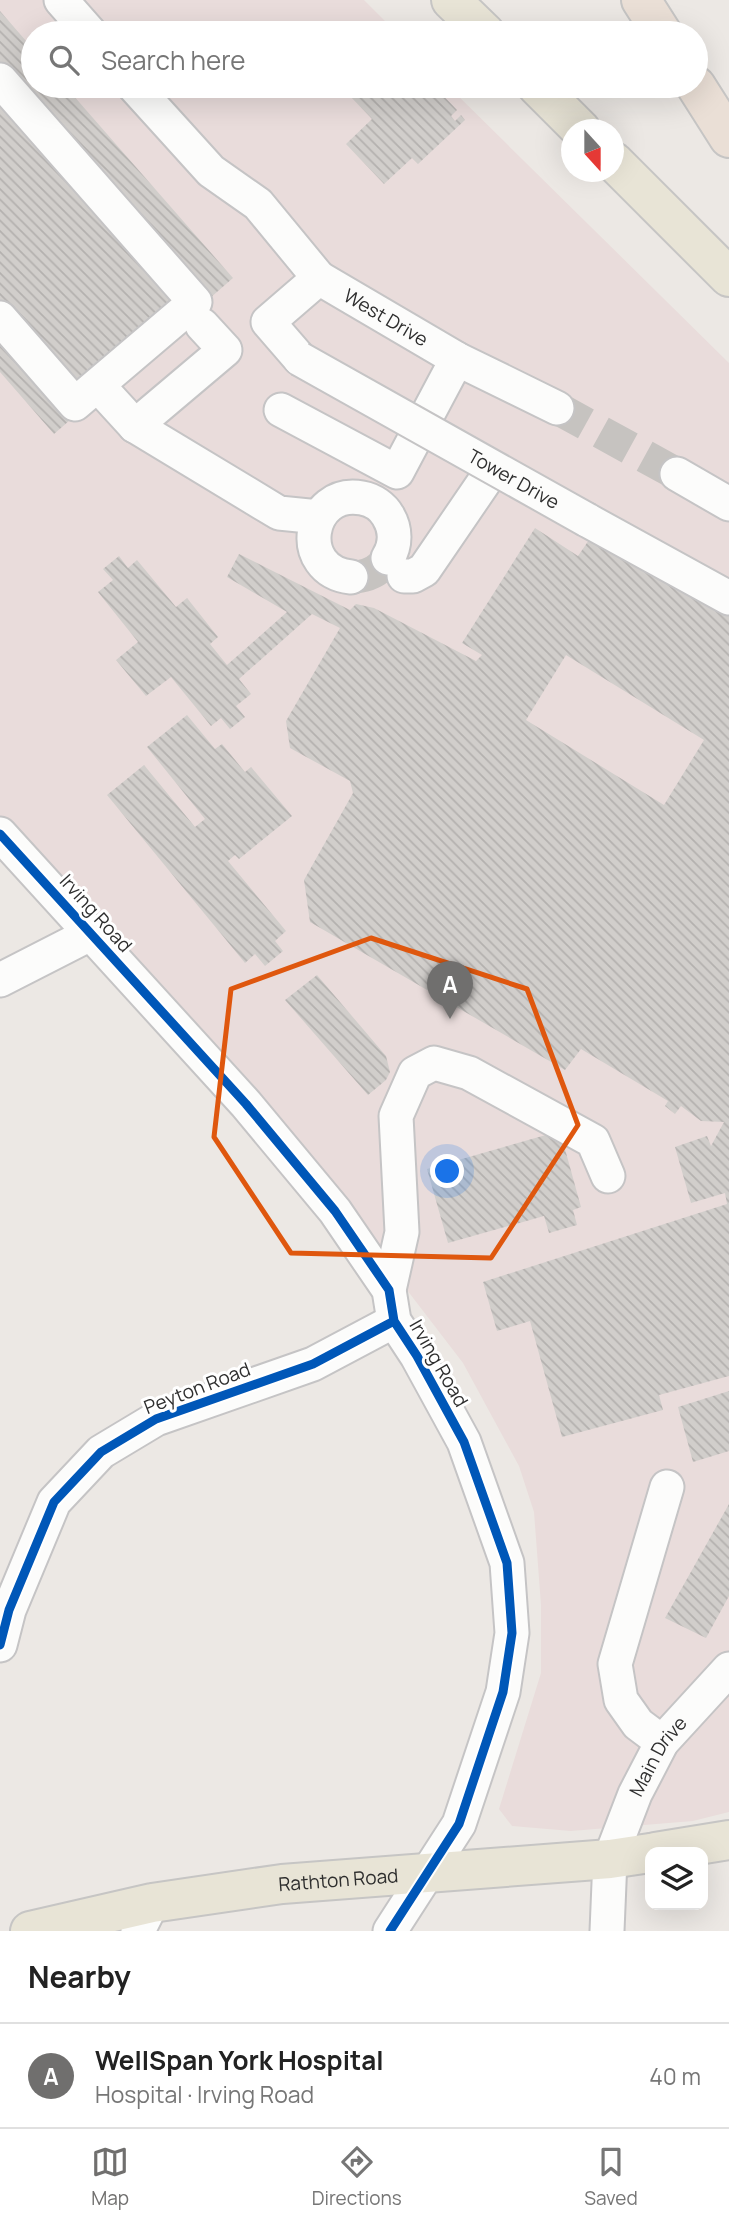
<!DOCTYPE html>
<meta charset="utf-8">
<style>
:root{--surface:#fff;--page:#f6f6f6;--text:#222;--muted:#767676;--line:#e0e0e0;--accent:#706f6e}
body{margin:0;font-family:Manrope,sans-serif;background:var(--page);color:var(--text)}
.controls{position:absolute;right:21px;bottom:21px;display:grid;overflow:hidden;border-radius:14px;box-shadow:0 7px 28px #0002}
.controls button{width:63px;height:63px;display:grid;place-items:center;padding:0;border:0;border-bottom:2px solid var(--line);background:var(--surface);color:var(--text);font:35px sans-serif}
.compass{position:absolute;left:561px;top:119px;width:63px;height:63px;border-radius:50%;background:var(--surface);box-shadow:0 7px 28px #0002;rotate:159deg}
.you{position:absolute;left:448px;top:1172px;width:24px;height:24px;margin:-18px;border:5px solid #fff;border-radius:50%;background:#1a73e8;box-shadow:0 0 0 10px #1a73e833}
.badge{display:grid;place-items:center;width:46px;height:46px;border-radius:50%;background:var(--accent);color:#fff;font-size:23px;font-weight:700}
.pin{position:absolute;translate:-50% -58px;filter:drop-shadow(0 2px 4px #0008)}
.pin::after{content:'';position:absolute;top:37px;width:24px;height:21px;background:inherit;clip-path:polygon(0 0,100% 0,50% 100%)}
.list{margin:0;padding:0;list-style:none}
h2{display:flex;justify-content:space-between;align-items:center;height:91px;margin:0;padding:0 28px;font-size:30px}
h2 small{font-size:23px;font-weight:400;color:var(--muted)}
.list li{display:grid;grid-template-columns:46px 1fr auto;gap:21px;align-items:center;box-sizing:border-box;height:105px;padding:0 28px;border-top:2px solid var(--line)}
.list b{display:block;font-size:26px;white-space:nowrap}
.list p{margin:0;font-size:23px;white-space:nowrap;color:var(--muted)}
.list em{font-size:23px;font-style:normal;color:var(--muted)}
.icon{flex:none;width:38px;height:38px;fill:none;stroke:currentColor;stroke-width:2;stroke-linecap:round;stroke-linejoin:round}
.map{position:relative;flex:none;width:729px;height:1931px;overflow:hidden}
.search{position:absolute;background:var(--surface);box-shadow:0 7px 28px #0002;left:21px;right:21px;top:21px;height:77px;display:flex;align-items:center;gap:18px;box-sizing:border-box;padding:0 24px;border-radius:38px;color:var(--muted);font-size:26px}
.sheet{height:196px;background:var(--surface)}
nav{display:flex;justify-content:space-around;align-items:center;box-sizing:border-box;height:98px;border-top:2px solid var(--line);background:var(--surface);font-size:19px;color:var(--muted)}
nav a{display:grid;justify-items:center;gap:4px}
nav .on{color:var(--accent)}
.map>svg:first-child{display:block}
</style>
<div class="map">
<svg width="729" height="1931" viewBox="0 0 729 1931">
<defs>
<pattern id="building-back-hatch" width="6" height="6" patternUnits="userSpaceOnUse" patternTransform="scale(1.75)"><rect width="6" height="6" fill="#d1cecb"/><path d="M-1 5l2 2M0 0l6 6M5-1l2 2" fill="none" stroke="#b4b1af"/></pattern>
</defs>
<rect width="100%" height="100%" fill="#ece8e4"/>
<!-- medical -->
<path fill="#e9dcdb" d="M0,0H364L397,33H33V86H448L729,363V1812L693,1821L571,1831L512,1826L499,1809L541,1673V1605L534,1512L519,1466L463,1363L341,1204L0,834Z"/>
<!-- building -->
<path fill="url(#building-back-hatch)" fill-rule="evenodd" d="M0,11L33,49V86H65L233,278L54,434L0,372Z
M363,86H434L457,110L451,116L455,121L461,115L465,120L418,164L412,158L384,184L346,144L372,119L351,97Z
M535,528L578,556L591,537L729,603V1376L659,1395L663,1410L562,1437L530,1321L497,1331L483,1282L727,1204L725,1193L691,1203L675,1147L707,1136L711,1146L724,1122L701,1121L681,1106L675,1114L665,1106L668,1101L581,1049L565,1070L310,922L304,880L353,793L350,781L290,748L286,721L340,628L312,614L239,679L251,694L236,706L245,717L230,729L221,718L211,726L171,677L146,696L116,660L138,642L98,592L113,580L103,569L119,556L128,568L137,560L176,607L187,598L218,637L210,644L227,665L287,612L227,577L239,554L350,610L356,604L374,608L476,661L482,655L462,643ZM566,655L704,740L664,805L526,720Z
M187,715L215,749L222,744L245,772L251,767L292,816L239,859L235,855L228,861L286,931L275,941L283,951L265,966L255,954L245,963L107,795L144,765L195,827L205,819L147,747Z
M317,975L386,1056L390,1072L386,1080L368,1095L285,1000Z
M560,1131L581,1207L573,1210L577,1225L549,1233L544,1216L448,1243L427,1169Z
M729,1391V1451L693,1462L678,1407Z
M729,1504V1596L706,1638L665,1618Z"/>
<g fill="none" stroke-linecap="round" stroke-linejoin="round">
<!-- minor-tunnel -->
<path stroke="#c6c3c0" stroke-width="33" stroke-dasharray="33 17" stroke-linecap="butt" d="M557,408L677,474
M351,577C366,577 379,572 388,558"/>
<defs>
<g id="minor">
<path d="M61,0L90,33"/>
<path d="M0,80L195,302L75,404L0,318"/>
<path d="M134,86L211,171L258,204L319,278"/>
<path id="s1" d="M300,359L268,322L319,278L457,359L557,408"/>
<path d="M103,391L135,426L279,513L319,517"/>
<path d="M281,410L397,472L457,359"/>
<path d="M135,426L225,350L202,325"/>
<path d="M677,474L729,504"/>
<path d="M587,520L729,598"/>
<path d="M404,576H413L424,570L493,469"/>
<path d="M351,577C294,571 307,488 362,498C373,500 383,507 388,516C396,529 396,545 388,558"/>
<path d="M0,834L246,1104L335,1211L389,1290L394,1321L417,1356L464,1442L507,1563L512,1633L503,1692L459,1824L390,1931"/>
<path d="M0,980L92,933"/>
<path d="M389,1290L402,1232L396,1116L415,1073L434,1063L469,1073L593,1141L608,1176"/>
<path d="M0,1645L9,1610L54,1502L101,1452L156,1419L313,1364L394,1321"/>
<path d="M662,1742L638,1724L621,1700L615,1664L667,1487"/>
<path d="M138,1931L152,1903"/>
<path id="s2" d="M607,1931L610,1859L635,1794L662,1742L729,1669"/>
</g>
<g id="major">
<path d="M451,0L485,33"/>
<path d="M537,86L581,130"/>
<path d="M614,162L729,277"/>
<path d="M655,1852L729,1840"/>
<path id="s3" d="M30,1931L152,1903L282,1884L610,1859L650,1853"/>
</g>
<path id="highway" d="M641,0L662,33
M696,86L729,138"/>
</defs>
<!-- minor casing -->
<use href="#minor" stroke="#c5c4c5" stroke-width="37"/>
<!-- major casing -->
<use href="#major" stroke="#c6c5c4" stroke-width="42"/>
<!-- highway casing -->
<use href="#highway" stroke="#c6c5c4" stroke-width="42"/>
<!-- minor -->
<use href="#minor" stroke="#fcfcfb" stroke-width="33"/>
<!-- major -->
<use href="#major" stroke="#e8e4d6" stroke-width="38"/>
<!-- highway -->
<use href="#highway" stroke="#eadfd6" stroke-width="38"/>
<defs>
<g id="minor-bridge">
<path id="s4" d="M300,359L587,520"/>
</g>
</defs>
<!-- minor-bridge casing -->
<use href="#minor-bridge" stroke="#c5c4c5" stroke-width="37" stroke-linecap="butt"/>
<!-- minor-bridge -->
<use href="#minor-bridge" stroke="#fcfcfb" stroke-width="33"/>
<defs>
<path id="cycleway" d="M0,834L246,1104L335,1211L389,1290L394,1321L417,1356L464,1442L507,1563L512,1633L503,1692L459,1824L390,1931
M0,1645L9,1610L54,1502L101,1452L156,1419L313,1364L394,1321"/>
</defs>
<!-- cycleway casing -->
<use href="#cycleway" stroke="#fff" stroke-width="13"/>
<!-- cycleway -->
<use href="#cycleway" stroke="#0057b8" stroke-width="9"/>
</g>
<!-- marked area -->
<path fill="none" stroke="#df570e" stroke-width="5" stroke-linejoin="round" d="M371,938L527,989L578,1125L491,1258L291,1253L214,1137L231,989Z"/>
<g text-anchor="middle" stroke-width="6" stroke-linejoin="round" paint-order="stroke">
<!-- street labels -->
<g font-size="19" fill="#2e2e2e" stroke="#fff">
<text dy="7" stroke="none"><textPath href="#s1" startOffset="194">West Drive</textPath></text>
<text dy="7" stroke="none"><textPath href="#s4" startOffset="245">Tower Drive</textPath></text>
<text transform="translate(96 913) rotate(48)" y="7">Irving Road</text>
<text transform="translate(439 1363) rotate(60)" y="7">Irving Road</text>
<text transform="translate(197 1388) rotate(-21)" y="7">Peyton Road</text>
<text dy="7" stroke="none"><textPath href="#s2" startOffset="186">Main Drive</textPath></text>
<text dy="7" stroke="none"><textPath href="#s3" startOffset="313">Rathton Road</textPath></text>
</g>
</g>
</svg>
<div class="controls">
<button><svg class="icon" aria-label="layers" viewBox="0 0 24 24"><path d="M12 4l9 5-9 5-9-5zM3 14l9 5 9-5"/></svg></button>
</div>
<svg class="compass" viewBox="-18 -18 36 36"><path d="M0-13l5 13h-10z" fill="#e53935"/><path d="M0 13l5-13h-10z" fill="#767676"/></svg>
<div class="you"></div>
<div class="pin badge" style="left:450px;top:1019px">A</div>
<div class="search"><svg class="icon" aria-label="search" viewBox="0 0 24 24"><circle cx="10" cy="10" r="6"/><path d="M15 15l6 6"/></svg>Search here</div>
</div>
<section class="sheet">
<h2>Nearby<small></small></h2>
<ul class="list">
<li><span class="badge">A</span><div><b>WellSpan York Hospital</b><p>Hospital · Irving Road</p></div><em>40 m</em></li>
</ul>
</section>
<nav>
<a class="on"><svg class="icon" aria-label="map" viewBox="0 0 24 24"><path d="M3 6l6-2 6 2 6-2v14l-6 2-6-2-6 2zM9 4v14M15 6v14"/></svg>Map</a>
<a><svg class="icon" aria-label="directions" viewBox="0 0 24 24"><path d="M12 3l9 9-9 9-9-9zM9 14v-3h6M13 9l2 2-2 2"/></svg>Directions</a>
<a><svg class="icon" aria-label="saved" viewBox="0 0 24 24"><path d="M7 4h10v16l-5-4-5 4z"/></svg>Saved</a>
</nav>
